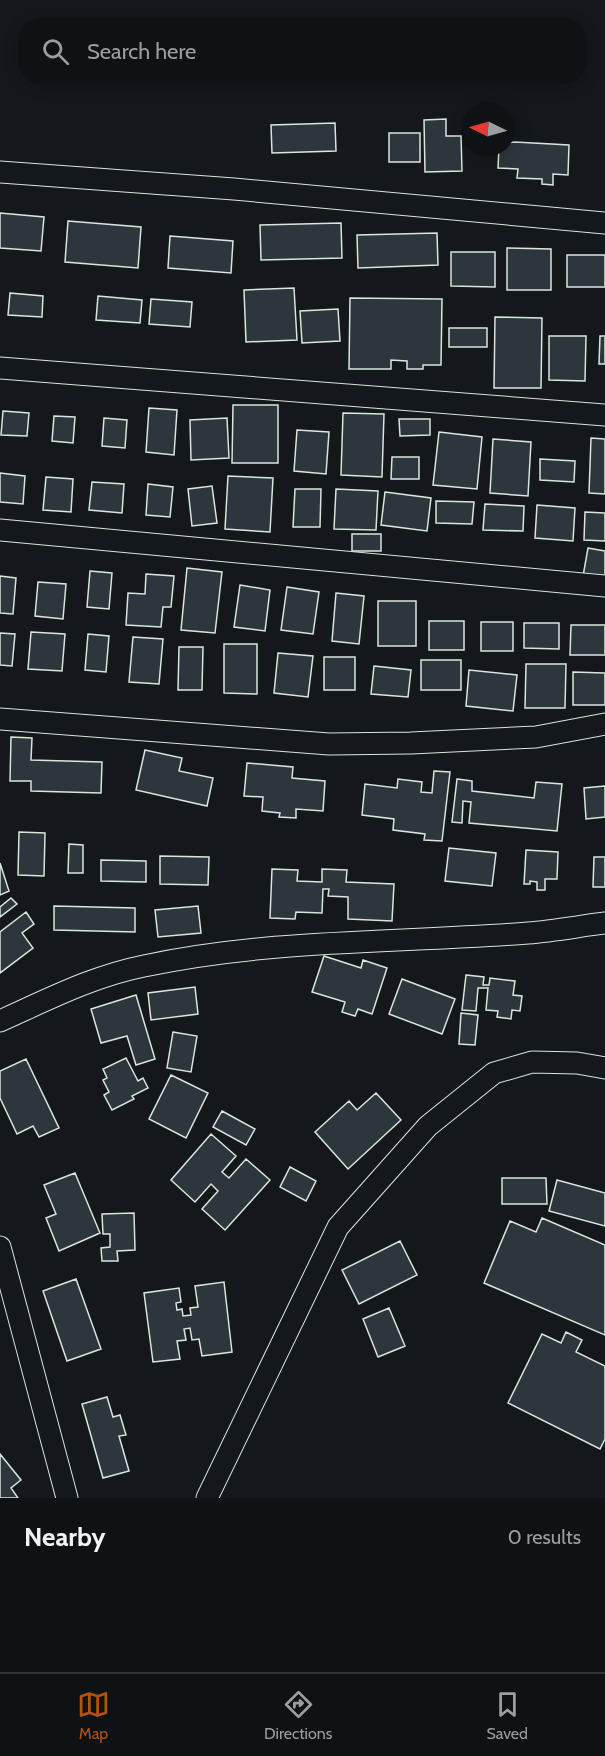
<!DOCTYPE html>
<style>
:root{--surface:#0f1215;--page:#1d2022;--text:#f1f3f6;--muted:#9b9ea0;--line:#2f3234;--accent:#b45309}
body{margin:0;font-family:Cabin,sans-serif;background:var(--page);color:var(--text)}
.compass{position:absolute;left:461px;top:102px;width:54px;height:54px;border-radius:50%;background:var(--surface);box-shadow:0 3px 15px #0003;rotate:275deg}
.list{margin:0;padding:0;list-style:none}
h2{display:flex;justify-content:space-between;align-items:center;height:78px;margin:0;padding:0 24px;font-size:26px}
h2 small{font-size:20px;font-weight:400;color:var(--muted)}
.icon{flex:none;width:33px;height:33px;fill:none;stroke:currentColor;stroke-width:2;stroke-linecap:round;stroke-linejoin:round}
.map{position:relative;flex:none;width:605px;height:1498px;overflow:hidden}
.search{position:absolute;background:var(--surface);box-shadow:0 3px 15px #0003;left:18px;right:18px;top:18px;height:66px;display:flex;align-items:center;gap:15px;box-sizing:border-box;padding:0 21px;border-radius:24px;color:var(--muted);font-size:22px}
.sheet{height:174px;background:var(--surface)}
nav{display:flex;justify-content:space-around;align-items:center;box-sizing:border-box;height:84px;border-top:2px solid var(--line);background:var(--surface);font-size:16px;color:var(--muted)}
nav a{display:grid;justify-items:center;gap:3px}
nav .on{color:var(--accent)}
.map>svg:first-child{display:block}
</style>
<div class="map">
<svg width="605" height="1498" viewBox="0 0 605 1498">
<rect width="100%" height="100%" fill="#14181c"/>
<!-- building -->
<path fill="#2c363c" stroke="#d8e6dc" stroke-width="1.5" d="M446,119V136H461L462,171L425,172L424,120Z
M335,123L336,151L272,153L271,125Z
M389,133H420V162H389Z
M515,142L569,145L568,175L553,174V185L542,184V179L517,178L518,169L498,168L499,147H506V143Z
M0,213L44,217L41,251L0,248Z
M68,221L141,227L138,268L65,262Z
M341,223L342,258L261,260L260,225Z
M437,233L438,265L358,268L357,235Z
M170,236L233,241L231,273L168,268Z
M507,248L551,249V290H507Z
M451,252H495V287L451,286Z
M567,255H605V287H567Z
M294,288L297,340L246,342L244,290Z
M10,293L43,296L42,317L8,315Z
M98,296L142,300L140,323L96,320Z
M350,298L442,299L441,365H423V369H407V361L391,360V369H349Z
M151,299L192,302L190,327L149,324Z
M338,309L340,341L302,343L300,311Z
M495,317L542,318L541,388H494Z
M449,328H487V347H449Z
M549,336H586L585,381L549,380Z
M600,336H605V364H599Z
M233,405H278V463H232Z
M149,408L177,410L174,455L146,452Z
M3,411L29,413L27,436L1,435Z
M343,413L384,414L382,477L341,475Z
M54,416L75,417L73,443L52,441Z
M104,418L127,420L125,448L102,446Z
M227,418L229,458L191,460L190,420Z
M399,419H430V435L400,436Z
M297,430L329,432L326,474L294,471Z
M439,432L482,437L477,489L433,485Z
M591,438L605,439V494L589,493Z
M493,439L531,442L528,496L490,493Z
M392,457H419V479H391Z
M540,459L575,461L574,482L540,480Z
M0,473L25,476L23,504L0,502Z
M228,476L273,478L270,532L225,529Z
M46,477L73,479L71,512L43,510Z
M92,482L124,484L122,513L89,510Z
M148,484L173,487L170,517L146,515Z
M212,486L217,523L192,526L188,489Z
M295,489H321L320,527H293Z
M336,489L378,491L376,530L334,529Z
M385,492L431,498L427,531L381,525Z
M436,501L474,502L472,524L436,523Z
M485,504L524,506L523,531L483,530Z
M537,505L575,508L573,541L535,538Z
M585,512L605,513V541L584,540Z
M352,534H381V551H352Z
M588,548L605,551V579L583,576Z
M187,568L222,572L215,633L181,630Z
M90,571L112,573L109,609L87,607Z
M146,574L174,576L171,607H163L161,627L126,625L128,593L145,594Z
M0,576L16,578L13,614L0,613Z
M38,582L66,584L63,619L35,616Z
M240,585L270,590L265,631L234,627Z
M287,587L319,592L313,634L281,630Z
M336,593L364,596L359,644L332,641Z
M378,601H416V646H378Z
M429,621H464V650H429Z
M481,622H513V651H481Z
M524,623H559V649L524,648Z
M571,625H605V655H570Z
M31,632L65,634L62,671L28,669Z
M0,633L15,634L12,666L0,665Z
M88,634L109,636L106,672L85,670Z
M133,637L163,639L159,684L129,682Z
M224,644H257V694L224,693Z
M179,647H203L202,690H178Z
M278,653L313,656L308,697L274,693Z
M324,657H355V690H324Z
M421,660H461V690H421Z
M526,664H566L565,708H525Z
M374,666L411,670L408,697L371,694Z
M469,670L517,675L513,711L466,706Z
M573,672L605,673V705H573Z
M11,737L32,738L31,760L102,762L101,793L31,791V781H10Z
M145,750L182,758L179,771L213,778L207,806L136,790Z
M247,763L293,767L292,778L325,781L323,811L296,809V818L279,817L280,813L262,811L263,797L244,796Z
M434,771L450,772L442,841L424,840L425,834L393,830L394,819L362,815L365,784L397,788L398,779L422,782L421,792L432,793Z
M457,779L472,781V791L534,798L536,782L562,784L557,831L469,823L471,802L463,801L462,823L452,822Z
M605,786V817L586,819L584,788Z
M19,832L45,833L44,876L18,875Z
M69,844L83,845V873H68Z
M449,848L496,853L492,886L445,881Z
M526,850L558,852L557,879H545V890H537V882L530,881V884H524Z
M160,856L209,857L208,885L160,884Z
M594,857H605V887H593Z
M101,860L146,861V882L101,881Z
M0,863L9,891L0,895Z
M272,869L298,870L297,881L322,882V869L347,870L346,882L394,884L392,921L348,919V897L328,896L329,889H323L322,913L296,912L295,919L270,918Z
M11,898L17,904L0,917V907Z
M54,906L135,908V932L54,930Z
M198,906L201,933L158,937L155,910Z
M26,912L34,924L22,933L33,948L0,973V932Z
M324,956L361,968L363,960L387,968L372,1014L358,1009L355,1016L342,1012L345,1002L312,992Z
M466,975L484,977L483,985H489L490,978L515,981L513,995L522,996L520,1011L512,1010L511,1019L497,1017L498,1011L486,1010L488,988H478L476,1011L462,1010Z
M402,979L455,999L442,1034L389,1014Z
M195,987L198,1014L151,1020L148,993Z
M136,995L155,1059L136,1065L127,1036L101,1043L91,1009Z
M461,1013L478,1015L475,1045L459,1044Z
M173,1032L197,1036L191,1072L167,1068Z
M126,1058L138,1081L143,1078L148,1088L132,1096L134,1099L112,1110L104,1095L109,1092L103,1080L107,1078L103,1069Z
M26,1059L59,1128L39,1137L33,1126L17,1134L0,1098V1071Z
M171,1075L208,1093L186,1138L149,1119Z
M376,1093L401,1120L348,1169L315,1132L349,1101L357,1110Z
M222,1111L255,1129L246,1145L213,1127Z
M211,1134L236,1156L222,1172L229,1178L246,1159L270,1180L225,1230L202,1209L218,1191L211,1184L195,1202L171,1180Z
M290,1167L316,1181L306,1201L280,1187Z
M75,1173L100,1233L59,1251L46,1218L56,1214L44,1185Z
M502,1178H546L547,1204H502Z
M557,1180L605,1193V1226L549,1211Z
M134,1213L135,1250L117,1251L118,1261H102L101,1248L110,1247V1234H103L102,1214Z
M542,1218L605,1245V1335L484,1283L510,1221L536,1232Z
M400,1241L417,1275L359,1304L342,1270Z
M76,1279L101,1349L67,1361L43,1291Z
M224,1282L232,1352L202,1356L199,1339L192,1340L190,1328L184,1329L186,1340L177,1341L180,1359L153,1362L144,1293L179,1288L181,1302L176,1303L177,1310L182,1309L183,1316L191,1315L190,1308L198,1307L195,1286Z
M389,1308L405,1346L378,1357L363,1319Z
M566,1332L582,1340L576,1352L605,1366V1439L600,1449L508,1403L542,1334L561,1343Z
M107,1397L113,1417L120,1415L126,1435L119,1436L129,1471L103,1478L82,1404Z
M0,1454L21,1480L11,1488L18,1498H0Z"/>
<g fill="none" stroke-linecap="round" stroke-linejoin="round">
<defs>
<path id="minor" d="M0,172L234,189L605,223
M0,368L605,415
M0,530L605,586
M0,719L329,744L411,743L536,737L605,724
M0,1021C47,1000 93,976 144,966C270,939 400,943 528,933C554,931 580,926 605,923
M0,1247L67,1498
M207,1498L338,1227L428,1126L494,1073L532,1062L577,1063L605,1068"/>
</defs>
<!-- minor casing -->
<use href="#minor" stroke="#d8e6dc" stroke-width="23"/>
<!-- minor -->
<use href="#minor" stroke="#14181c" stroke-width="21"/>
</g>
</svg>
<svg class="compass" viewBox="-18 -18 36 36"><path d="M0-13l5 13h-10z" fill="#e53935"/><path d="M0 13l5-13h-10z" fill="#9b9ea0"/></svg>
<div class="search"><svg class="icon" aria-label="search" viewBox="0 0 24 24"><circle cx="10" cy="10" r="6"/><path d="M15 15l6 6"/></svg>Search here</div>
</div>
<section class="sheet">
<h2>Nearby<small>0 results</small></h2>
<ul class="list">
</ul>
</section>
<nav>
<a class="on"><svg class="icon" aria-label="map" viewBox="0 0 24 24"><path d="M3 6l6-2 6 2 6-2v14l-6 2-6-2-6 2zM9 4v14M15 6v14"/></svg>Map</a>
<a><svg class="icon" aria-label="directions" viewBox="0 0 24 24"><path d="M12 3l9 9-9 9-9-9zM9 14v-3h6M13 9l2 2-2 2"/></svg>Directions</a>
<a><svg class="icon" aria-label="saved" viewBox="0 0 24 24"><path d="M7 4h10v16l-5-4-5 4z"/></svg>Saved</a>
</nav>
